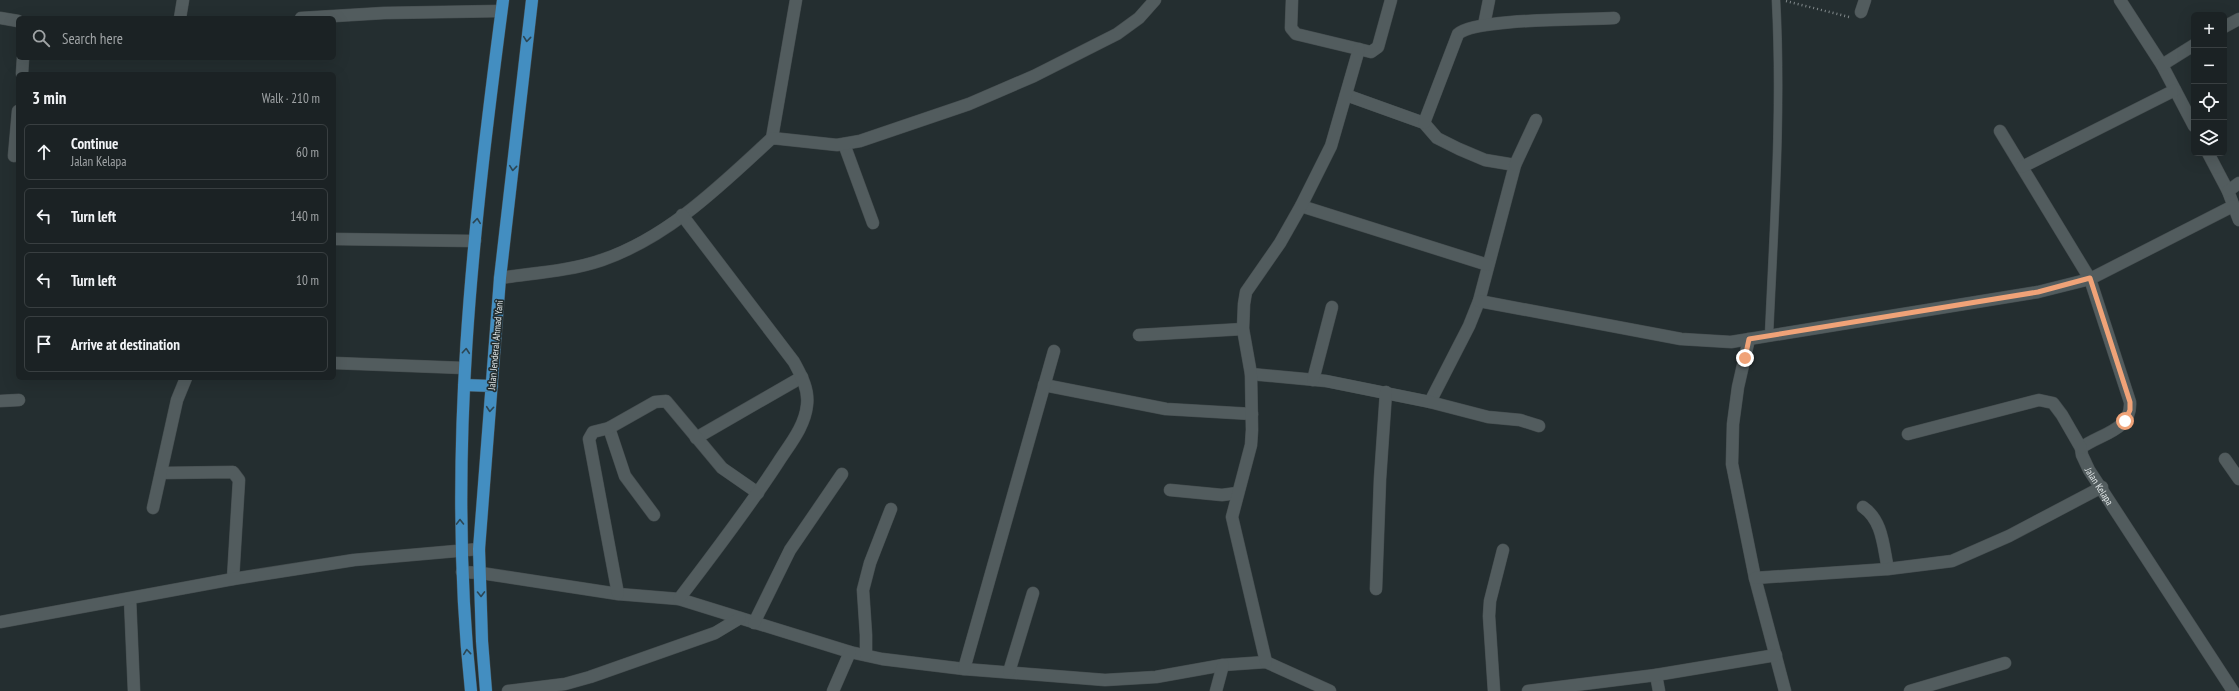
<!DOCTYPE html>
<meta charset="utf-8">
<style>
:root{--surface:#1b2224;--page:#242a2c;--text:#f1f3f6;--muted:#a0a4a6;--line:#393f41}
body{margin:0;font-family:"PT Sans Narrow",sans-serif;background:var(--page);color:var(--text)}
.controls{position:absolute;right:12px;top:12px;display:grid;overflow:hidden;border-radius:6px;box-shadow:0 4px 16px #0002}
.controls button{width:36px;height:36px;display:grid;place-items:center;padding:0;border:0;border-bottom:1px solid var(--line);background:var(--surface);color:var(--text);font:20px sans-serif}
.stop{position:absolute;width:12px;height:12px;margin:-9px;border:3px solid #f0a378;border-radius:50%;background:#fff}
.stop.end{background:#f0a378;border-color:#fff;box-shadow:0 1px 4px #0008}
.list{margin:0;padding:0;list-style:none}
h2{display:flex;justify-content:space-between;align-items:center;height:52px;margin:0;padding:0 16px;font-size:17px}
h2 small{font-size:13px;font-weight:400;color:var(--muted)}
.list li{display:grid;grid-template-columns:26px 1fr auto;gap:12px;align-items:center;box-sizing:border-box;height:56px;margin:0 8px 8px;padding:0 8px;border:1px solid var(--line);border-radius:6px}
.list b{display:block;font-size:15px;white-space:nowrap}
.list p{margin:0;font-size:13px;white-space:nowrap;color:var(--muted)}
.list em{font-size:13px;font-style:normal;color:var(--muted)}
.icon{flex:none;width:22px;height:22px;fill:none;stroke:currentColor;stroke-width:2;stroke-linecap:round;stroke-linejoin:round}
.map{position:relative;flex:none;width:2239px;height:691px;overflow:hidden}
.search{position:absolute;background:var(--surface);box-shadow:0 4px 16px #0002;left:16px;top:16px;width:320px;height:44px;display:flex;align-items:center;gap:10px;box-sizing:border-box;padding:0 14px;border-radius:6px;color:var(--muted);font-size:15px}
.panel{position:absolute;background:var(--surface);box-shadow:0 4px 16px #0002;left:16px;top:72px;width:320px;height:308px;border-radius:6px}
.map>svg:first-child{display:block}
</style>
<div class="map">
<svg width="2239" height="691" viewBox="0 0 2239 691">
<rect width="100%" height="100%" fill="#242e30"/>
<g fill="none" stroke-linecap="round" stroke-linejoin="round">
<defs>
<path id="service" d="M1769,335C1774,224 1782,112 1776,0"/>
<g id="minor">
<path d="M1292,0L1291,28L1296,34L1371,52L1378,47L1391,0"/>
<path d="M2120,0L2162,65L2194,126"/>
<path d="M1861,12L1865,0"/>
<path d="M0,18L18,21"/>
<path d="M180,18L183,0"/>
<path d="M301,18L384,13L501,11"/>
<path d="M1484,25L1489,0"/>
<path d="M2224,27L2239,19"/>
<path d="M2162,65L2194,45"/>
<path d="M22,74L23,58"/>
<path d="M1346,95L1424,123L1437,138L1459,149L1485,160L1515,165L1479,301L1469,326L1430,402"/>
<path d="M1424,123L1458,34C1475,18 1585,20 1614,18"/>
<path id="s1" d="M2000,131L2090,279L2130,402C2132,431 2099,434 2081,448L2082,455L2089,470L2233,691"/>
<path d="M772,138L796,0"/>
<path d="M844,144L873,223"/>
<path d="M2208,153L2228,191L2239,220"/>
<path d="M14,156L18,111"/>
<path d="M1515,165L1536,120"/>
<path d="M2022,167L2175,90"/>
<path d="M2228,191L2239,183"/>
<path d="M1301,206L1488,265"/>
<path d="M334,239L475,241"/>
<path d="M500,278C534,273 570,271 602,260C669,237 721,185 772,138L837,145L860,141L969,104L1034,76L1117,34L1139,18L1155,0"/>
<path d="M1479,301L1681,339L1731,342L2038,292L2090,279L2233,206"/>
<path d="M1139,335L1243,329"/>
<path d="M1749,339L1738,387L1733,424L1732,464L1755,578L1785,691"/>
<path d="M334,363L464,368"/>
<path d="M1251,374L1326,381L1430,402L1488,417L1520,420L1539,426"/>
<path d="M1313,380L1332,307"/>
<path d="M1044,385L1166,409L1252,414"/>
<path d="M0,401L19,400"/>
<path d="M609,428L625,476L654,515"/>
<path d="M1908,434L2039,400L2053,403L2062,415L2081,448"/>
<path d="M696,438L802,377"/>
<path d="M2225,459L2239,479"/>
<path d="M161,473L233,472L239,480L233,579"/>
<path d="M1170,490L1222,495L1237,493"/>
<path d="M1863,507C1883,521 1883,546 1888,569"/>
<path d="M153,508L177,400L186,378"/>
<path d="M462,572L481,573L618,594L679,599L850,652L882,659L964,669L1105,680L1156,677L1223,665L1266,662L1330,691"/>
<path d="M1755,578L1888,569L1952,561L2009,536L2102,487"/>
<path d="M1376,589L1380,479L1386,392"/>
<path d="M618,594L589,439L593,432L609,428L655,402L666,401L722,468L758,493"/>
<path d="M130,599L134,691"/>
<path d="M679,599C713,554 748,509 779,461C790,444 805,426 807,405C809,389 801,375 794,362L682,215"/>
<path d="M0,622L233,579L354,560L479,549"/>
<path d="M754,623L790,550L842,474"/>
<path d="M866,655V635L863,590L870,563L891,509"/>
<path d="M1266,662L1232,517L1251,445L1252,430L1251,374L1243,329L1244,304L1246,292L1280,243L1301,206L1331,146L1359,49"/>
<path d="M964,669L1054,351"/>
<path d="M1009,672L1033,593"/>
<path d="M1656,675L1659,691"/>
<path d="M508,691L565,684L590,677L715,633L740,618"/>
<path d="M833,691L850,652"/>
<path d="M1216,691L1223,665"/>
<path d="M1494,691L1489,616L1490,601L1503,550"/>
<path d="M1528,691L1656,675L1776,655"/>
<path d="M1910,691L2005,663"/>
</g>
<path id="trunk" d="M464,385L492,386
M471,691C446,460 473,229 503,0
M486,691L482,641L479,549L500,278L532,0"/>
</defs>
<!-- service casing -->
<use href="#service" stroke="#444c4e" stroke-width="9"/>
<!-- minor casing -->
<use href="#minor" stroke="#444c4e" stroke-width="13"/>
<!-- trunk casing -->
<use href="#trunk" stroke="#444c4e" stroke-width="13"/>
<!-- path -->
<path stroke="#81898b" stroke-width="2.5" stroke-dasharray="1 3" stroke-linecap="butt" d="M1786,1L1849,17"/>
<!-- service -->
<use href="#service" stroke="#525c5e" stroke-width="8"/>
<!-- minor -->
<use href="#minor" stroke="#525c5e" stroke-width="12"/>
<!-- trunk -->
<use href="#trunk" stroke="#438ec1" stroke-width="12"/>
</g>
<!-- one-way arrows -->
<defs><path id="oneway-chevron" d="M-2-3.5L2.5 0L-2 3.5" fill="none" stroke-width="1.6" stroke-linecap="round" stroke-linejoin="round"/></defs>
<g stroke="#2c4654">
<use href="#oneway-chevron" transform="translate(527 39) rotate(96)"/>
<use href="#oneway-chevron" transform="translate(513 168) rotate(96)"/>
<use href="#oneway-chevron" transform="translate(477 221) rotate(-84)"/>
<use href="#oneway-chevron" transform="translate(466 351) rotate(-85)"/>
<use href="#oneway-chevron" transform="translate(490 409) rotate(95)"/>
<use href="#oneway-chevron" transform="translate(460 522) rotate(-91)"/>
<use href="#oneway-chevron" transform="translate(481 594) rotate(89)"/>
<use href="#oneway-chevron" transform="translate(467 652) rotate(-96)"/>
</g>
<g fill="none" stroke-linecap="round" stroke-linejoin="round">
<!-- route -->
<path stroke="#f0a378" stroke-width="5" d="M1745,358L1749,339L2038,292L2090,278L2130,402V410L2125,421"/>
</g>
<g text-anchor="middle" stroke-width="3.5" stroke-linejoin="round" paint-order="stroke">
<!-- street labels -->
<g font-size="10" fill="#e0e6e7" stroke="#242e30">
<text transform="translate(495 345) rotate(-85)" y="4">Jalan Jenderal Ahmad Yani</text>
<text dy="4" stroke="none"><textPath href="#s1" startOffset="417">Jalan Kelapa</textPath></text>
</g>
</g>
</svg>
<div class="controls">
<button>+</button>
<button>−</button>
<button><svg class="icon" aria-label="locate" viewBox="0 0 24 24"><circle cx="12" cy="12" r="6"/><path d="M12 2v4M12 18v4M2 12h4M18 12h4"/></svg></button>
<button><svg class="icon" aria-label="layers" viewBox="0 0 24 24"><path d="M12 4l9 5-9 5-9-5zM3 14l9 5 9-5"/></svg></button>
</div>
<div class="stop" style="left:2125px;top:421px"></div>
<div class="stop end" style="left:1745px;top:358px"></div>
<div class="search"><svg class="icon" aria-label="search" viewBox="0 0 24 24"><circle cx="10" cy="10" r="6"/><path d="M15 15l6 6"/></svg>Search here</div>
<section class="panel">
<h2>3 min<small>Walk · 210 m</small></h2>
<ul class="list">
<li><svg class="icon" aria-label="ahead" viewBox="0 0 24 24"><path d="M12 20V5M6 11l6-6 6 6"/></svg><div><b>Continue</b><p>Jalan Kelapa</p></div><em>60 m</em></li>
<li><svg class="icon" aria-label="left" viewBox="0 0 24 24"><path d="M17 20v-9H6M10 6l-5 5 5 5"/></svg><div><b>Turn left</b></div><em>140 m</em></li>
<li><svg class="icon" aria-label="left" viewBox="0 0 24 24"><path d="M17 20v-9H6M10 6l-5 5 5 5"/></svg><div><b>Turn left</b></div><em>10 m</em></li>
<li><svg class="icon" aria-label="arrive" viewBox="0 0 24 24"><path d="M6 21V4h12l-3 4 3 4H6"/></svg><div><b>Arrive at destination</b></div></li>
</ul>
</section>
</div>
